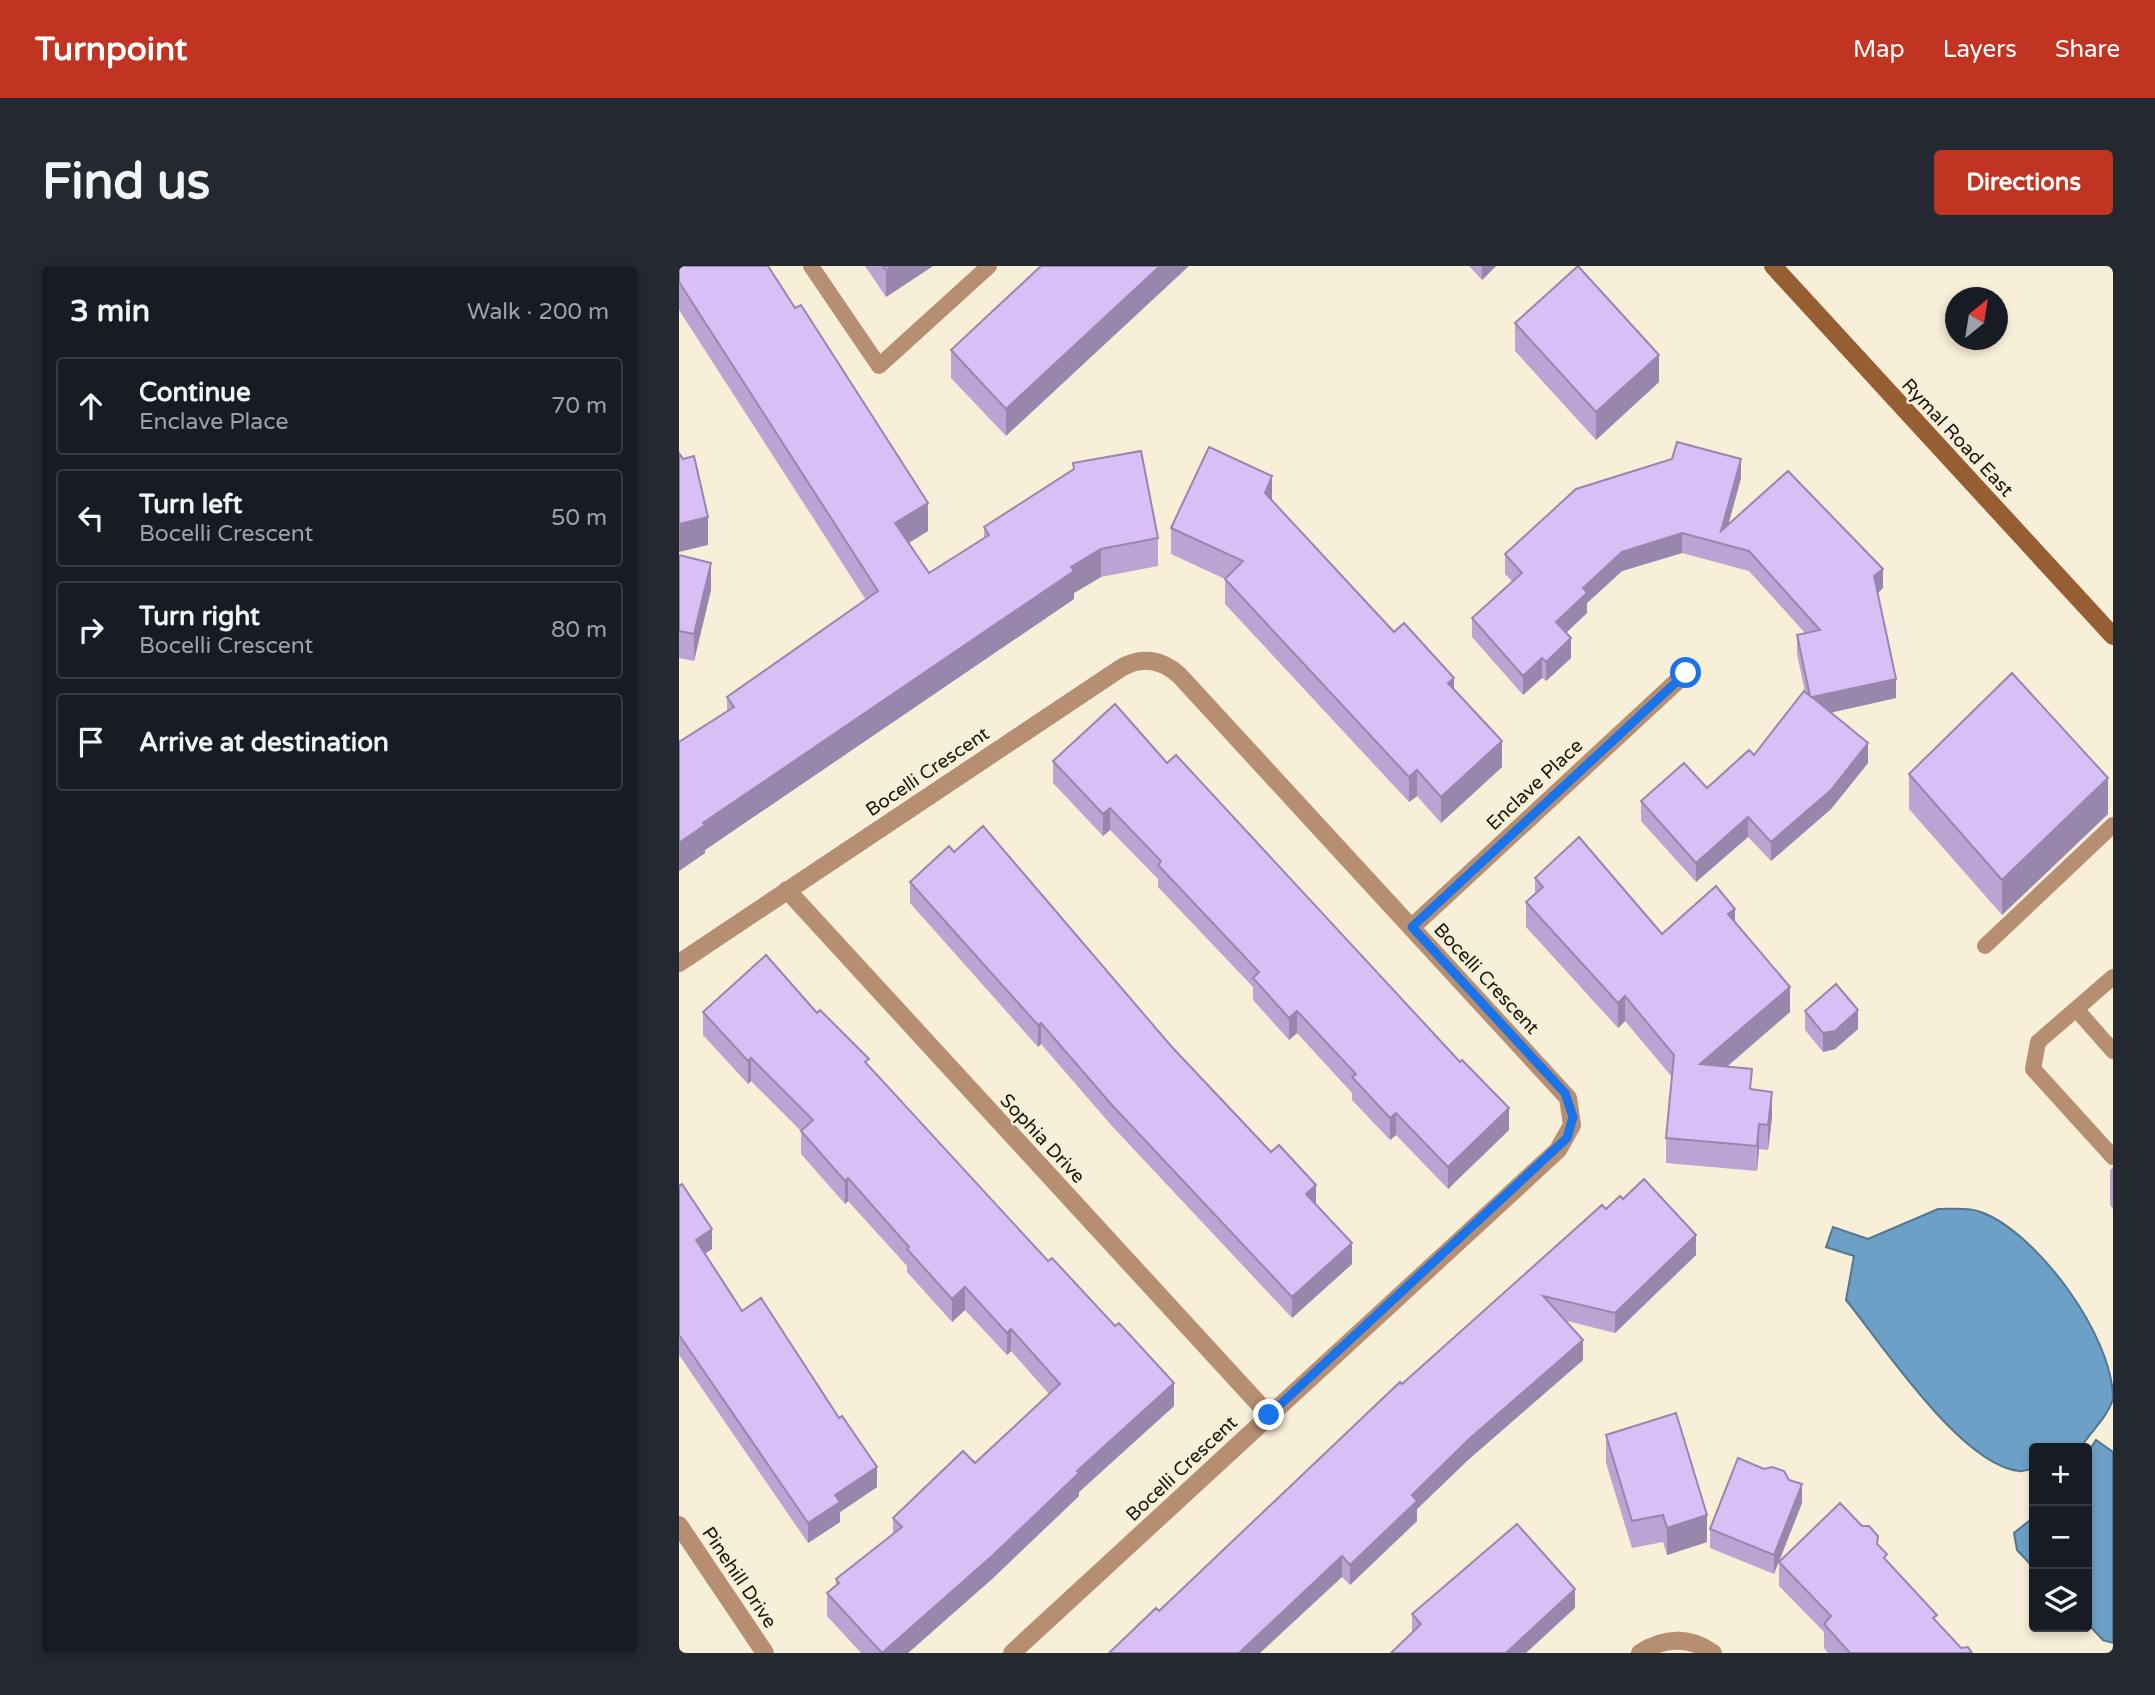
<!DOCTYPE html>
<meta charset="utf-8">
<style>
:root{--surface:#171b24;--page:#242831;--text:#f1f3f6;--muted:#9ea1a6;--line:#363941;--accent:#c13422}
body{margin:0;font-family:"Varela Round",sans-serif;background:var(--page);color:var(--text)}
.controls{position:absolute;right:21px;bottom:21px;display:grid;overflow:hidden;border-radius:7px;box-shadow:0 4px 10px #0003}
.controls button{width:63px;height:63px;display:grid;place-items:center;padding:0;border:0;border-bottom:2px solid var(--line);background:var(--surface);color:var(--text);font:35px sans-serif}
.compass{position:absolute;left:1266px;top:21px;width:63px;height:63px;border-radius:50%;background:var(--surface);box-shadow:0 4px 10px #0003;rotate:30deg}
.stop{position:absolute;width:21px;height:21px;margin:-16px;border:5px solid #1a73e8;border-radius:50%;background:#fff}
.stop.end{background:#1a73e8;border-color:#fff;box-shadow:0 2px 7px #0008}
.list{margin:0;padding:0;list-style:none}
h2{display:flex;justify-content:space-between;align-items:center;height:91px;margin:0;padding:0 28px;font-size:30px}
h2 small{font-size:23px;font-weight:400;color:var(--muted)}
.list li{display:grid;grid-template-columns:46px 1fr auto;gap:21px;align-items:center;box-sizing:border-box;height:98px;margin:0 14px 14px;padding:0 14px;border:2px solid var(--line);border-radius:7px}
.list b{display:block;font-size:26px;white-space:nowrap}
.list p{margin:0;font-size:23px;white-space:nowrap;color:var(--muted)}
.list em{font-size:23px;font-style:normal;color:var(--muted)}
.icon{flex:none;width:38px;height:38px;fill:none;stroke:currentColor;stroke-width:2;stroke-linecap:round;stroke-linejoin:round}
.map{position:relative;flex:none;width:1434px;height:1387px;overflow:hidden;border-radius:7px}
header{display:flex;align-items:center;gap:42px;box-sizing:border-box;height:98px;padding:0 35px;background:var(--accent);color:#fff}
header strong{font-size:33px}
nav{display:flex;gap:38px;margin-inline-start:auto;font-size:24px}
.intro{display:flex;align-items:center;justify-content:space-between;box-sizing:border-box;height:168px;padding:0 42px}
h1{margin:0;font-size:49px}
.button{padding:18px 32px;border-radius:7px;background:var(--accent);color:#fff;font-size:24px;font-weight:700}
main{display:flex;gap:42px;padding:0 42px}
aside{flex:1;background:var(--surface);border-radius:7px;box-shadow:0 4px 10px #0003}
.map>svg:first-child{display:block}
</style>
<header>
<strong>Turnpoint</strong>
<nav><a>Map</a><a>Layers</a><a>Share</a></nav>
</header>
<div class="intro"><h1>Find us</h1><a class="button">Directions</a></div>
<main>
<aside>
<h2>3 min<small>Walk · 200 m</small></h2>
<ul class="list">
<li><svg class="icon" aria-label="ahead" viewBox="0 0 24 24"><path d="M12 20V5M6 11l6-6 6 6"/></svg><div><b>Continue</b><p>Enclave Place</p></div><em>70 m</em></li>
<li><svg class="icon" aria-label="left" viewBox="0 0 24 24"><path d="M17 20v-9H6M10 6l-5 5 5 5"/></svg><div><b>Turn left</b><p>Bocelli Crescent</p></div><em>50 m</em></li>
<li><svg class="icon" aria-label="right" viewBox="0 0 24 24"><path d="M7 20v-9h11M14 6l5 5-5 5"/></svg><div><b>Turn right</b><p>Bocelli Crescent</p></div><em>80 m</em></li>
<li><svg class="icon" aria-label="arrive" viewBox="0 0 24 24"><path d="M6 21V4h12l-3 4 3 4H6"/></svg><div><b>Arrive at destination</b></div></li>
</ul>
</aside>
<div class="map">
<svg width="1434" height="1387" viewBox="0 0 1434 1387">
<rect width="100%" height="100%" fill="#f8efd8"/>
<!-- water -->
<path fill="#6da0c6" stroke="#54778f" stroke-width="2" d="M1259,943C1272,943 1290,941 1302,946C1357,966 1434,1069 1434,1133C1430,1148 1413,1165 1404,1178L1411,1183L1417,1174L1434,1186V1377L1424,1374L1408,1357V1182H1355V1202C1351,1203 1344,1206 1340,1205C1282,1199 1203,1078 1167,1034L1175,990L1147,981L1154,961L1189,973Z
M1355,1251V1302L1338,1284L1335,1267Z"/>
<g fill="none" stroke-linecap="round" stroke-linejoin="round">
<!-- lane -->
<path stroke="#b68e72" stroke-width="16" d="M132,0L200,100L310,0
M1306,680L1434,559
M1434,711L1359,776L1354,803L1434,891
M1397,743L1434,785"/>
<!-- street -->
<path stroke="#b68e72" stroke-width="18" d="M108,624L590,1149
M733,661L1007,407
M0,697L442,402C462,390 482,393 500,409L889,832L893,859L879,884L333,1387
M0,1259L86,1387
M961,1387C985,1371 1010,1370 1034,1387"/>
<!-- secondary -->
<path stroke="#975d33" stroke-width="18" d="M1094,0L1434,370"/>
</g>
<!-- wall -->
<path fill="#bba4d3" d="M0,0L249,265L230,277L250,307L305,272V261L394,203V197L479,272V300L422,311L395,327V333L26,584V587L0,605V476L48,445V431L187,334L0,44Z
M186,0H254L207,31Z
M362,0L327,170L272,112V84Z
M790,0H817L803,14Z
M836,57L980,116L917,174L836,85Z
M1062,212L1049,259L1204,322L1199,327L1217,432L1152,446L1189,497L1152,543L1092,595L1069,571L1017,616L962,555V535L1028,522L1075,489L1126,426L1118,388V369L1126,367L1070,305L1003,287L943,305L908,337V347L887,367L892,392L867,415L863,412L844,429L793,371V352L833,315L826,308V288Z
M593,235L715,366L775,423L823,501L762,557L738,530L730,536L546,338V313L492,288V262Z
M0,289L32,324L15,395L0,392Z
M374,495L488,497L830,864L769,923L717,869L711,874L673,834V827L618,767L610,774L574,734V721L479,621V613L431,564L424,570L374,517Z
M1230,508L1429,548L1323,649L1230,543Z
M275,586L492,780L637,939L673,998L613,1052L432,859L362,778L359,781L231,637V616Z
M856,612L983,668L1056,656L1111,746L1048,801L1073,824L1093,851L1089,884L1080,883L1078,905L987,897V872L993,811L946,755L939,762L847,661V636L856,628Z
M1126,745L1179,763L1156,783L1144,786L1126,764Z
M24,746L138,747L190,800L495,1140L400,1226V1230L313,1313L229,1387H182L148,1350V1327L157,1319V1313L214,1269V1252L296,1197L370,1128L332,1085L328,1089L286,1044L273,1056L228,1006V1000L169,935L166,938L122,888V865L72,815L69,818L24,769Z
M1434,901V943L1431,939V904Z
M0,920L33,983L26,988L63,1045L198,1221L161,1246V1256L129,1277L0,1089Z
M944,933L1017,989L936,1067L888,1055L904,1094L789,1194L738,1243V1255L671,1319L663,1311L480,1345L723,1118L927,943Z
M927,1169L1028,1276L988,1289L984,1276L953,1282L927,1197Z
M1123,1237L1095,1308L1031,1282V1263Z
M1199,1279L1208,1296L1258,1355L1282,1382L1293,1387H1149L1145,1382V1366L1100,1320V1296Z
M896,1342L733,1367V1348Z"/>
<!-- shaded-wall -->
<path fill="#9886ac" d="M213,0H254L207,31V4Z
M481,0H510L327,170V143Z
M803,0H817L803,14Z
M980,89V116L917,174V146Z
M1062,193V212L1044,278L1042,265Z
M593,210V236L586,227Z
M249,237V265L216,285V257Z
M29,251V279L0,286V258Z
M1003,267V287L943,305L908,337V347L877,376V356L904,322L943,286Z
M422,283V311L395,327V333L26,584V587L0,605V577L24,557L392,301Z
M32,297V324L15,395V368Z
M1204,303V322L1195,330V310Z
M892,372V392L867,415V396Z
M863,392V412L844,429V410Z
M775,412V438L769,417Z
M1217,413V432L1133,451V431Z
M823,475V501L762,557V531Z
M1189,477V497L1152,543L1092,595V576Z
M738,504V530L730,536V511Z
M1429,512V548L1323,649V614Z
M431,542V564L424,570V548Z
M1069,551V571L1017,616V597Z
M1056,643V668L1049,648Z
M1111,721V746L1021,823V798Z
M946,730V755L939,762V737Z
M1179,744V763L1156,783L1144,786V767Z
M618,745V767L610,774V752Z
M362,757V778L359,781V759Z
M72,792V815L69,818V795Z
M1093,826V851L1089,884V859Z
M830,842V864L769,923V901Z
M717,847V869L711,874V852Z
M1080,858V883L1078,905V880Z
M169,912V935L166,938V915Z
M637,919V940L627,928Z
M33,963V983L17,993V974Z
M1017,969V989L936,1067V1047Z
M673,977V998L613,1052V1031Z
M286,1021V1044L273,1056V1033Z
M332,1063V1085L328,1089V1067Z
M904,1074V1094L789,1194L738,1243V1255L671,1319V1299L733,1229L789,1174Z
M495,1117V1140L400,1226V1230L313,1313L229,1387H203L398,1205Z
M198,1201V1221L161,1246V1256L129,1277V1257L156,1229Z
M1123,1218V1237L1095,1308V1289Z
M1028,1249V1276L988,1289V1262Z
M663,1290V1311L581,1387H560Z
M896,1323V1342L847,1387H827Z"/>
<!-- building -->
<path fill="#d9bff5" stroke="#9886ac" stroke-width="2" d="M0,0H89L116,42L122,39L249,237L216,257L250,307L310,269L305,261L395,203L394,197L462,185L479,272L422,283L392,301L395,305L24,557L26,559L0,577V476L55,441L48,431L199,325L0,16Z
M204,0H213L207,4Z
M362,0H481L327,143L272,84Z
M899,0L980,89L917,146L836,57Z
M998,176L1062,193L1042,265L1109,205L1204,303L1195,310L1217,413L1133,431L1189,477L1152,524L1092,576L1069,551L1017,597L962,535L1005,497L1028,522L1070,484L1075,489L1125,425L1131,430L1118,369L1141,364L1070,285L1003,267L943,286L904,322L908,327L877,356L892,372L867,396L863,392L844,410L793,352L843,307L826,288L897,223L993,193Z
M530,181L593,210L586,227L715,366L725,357L775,412L769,417L823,475L762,531L738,504L730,511L546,313L564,295L492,262Z
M0,187L4,193L15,190L29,251L0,258Z
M0,289L32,297L15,368L0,365Z
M1333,407L1429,512L1323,614L1230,508Z
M436,438L488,497L497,489L781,796L783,794L830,842L769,901L717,847L711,852L673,811L677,808L618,745L610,752L574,712L580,706L479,599L482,595L431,542L424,548L374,495Z
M304,560L492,780L592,886L600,879L637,919L627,928L673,977L613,1031L432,838L362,757L359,759L231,616L270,580L275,586Z
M900,571L983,668L1037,620L1056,643L1049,648L1111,721L1021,798L1073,803L1071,823L1093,826L1089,859L1080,858L1078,880L987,872L995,789L946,730L939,737L847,636L864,621L856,612Z
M87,689L138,747L141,744L190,793L186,796L369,995L373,992L436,1060L440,1057L495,1117L398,1205L400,1207L313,1290L203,1387L148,1327L160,1317L157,1313L223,1261L214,1252L284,1185L296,1197L381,1118L332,1063L328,1067L286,1021L273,1033L228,983L230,981L169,912L166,915L122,865L134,854L72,792L69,795L24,746Z
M1157,718L1179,744L1156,765L1144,767L1126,745Z
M965,913L1017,969L936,1047L864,1030L904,1074L789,1174L733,1229L738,1235L671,1299L663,1290L560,1387H430L477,1342L480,1345L721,1116L723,1118L923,939L927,943L941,930L944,933Z
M3,918L33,963L17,974L63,1045L82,1032L160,1152L163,1150L198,1201L156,1229L161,1236L129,1257L0,1069V920Z
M997,1147L1028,1249L988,1262L984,1249L953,1255L927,1169Z
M1059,1192L1085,1203L1093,1201L1105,1205L1110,1214L1123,1218L1095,1289L1031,1263Z
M1161,1237L1183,1260H1190L1199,1270L1198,1278L1208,1288L1205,1292L1258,1349L1254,1352L1282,1382L1289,1381L1293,1387H1171L1145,1358L1152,1350L1100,1296Z
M838,1258L896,1323L827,1387H712L742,1358L733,1348Z"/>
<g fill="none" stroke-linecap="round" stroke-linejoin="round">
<!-- route -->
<path stroke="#1a73e8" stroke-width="9" d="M590,1149L888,872L894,851L886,827L733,661L1007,407"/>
</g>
<g text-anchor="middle" stroke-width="5" stroke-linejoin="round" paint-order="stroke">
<!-- street labels -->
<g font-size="19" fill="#19160e" stroke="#f8efd8">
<text transform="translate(1279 171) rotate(47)" y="7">Rymal Road East</text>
<text transform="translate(248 505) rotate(-34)" y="7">Bocelli Crescent</text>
<text transform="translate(855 518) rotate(-43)" y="7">Enclave Place</text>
<text transform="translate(808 712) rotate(47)" y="7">Bocelli Crescent</text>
<text transform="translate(364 872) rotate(47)" y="7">Sophia Drive</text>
<text transform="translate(502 1202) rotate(-43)" y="7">Bocelli Crescent</text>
<text transform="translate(61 1311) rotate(56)" y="7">Pinehill Drive</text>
</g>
</g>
</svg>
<div class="controls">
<button>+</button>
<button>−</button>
<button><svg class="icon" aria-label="layers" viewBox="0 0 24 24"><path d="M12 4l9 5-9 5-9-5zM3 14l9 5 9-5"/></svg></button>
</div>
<svg class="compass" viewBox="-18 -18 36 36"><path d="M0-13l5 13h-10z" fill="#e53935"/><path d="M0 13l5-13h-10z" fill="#9ea1a6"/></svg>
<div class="stop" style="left:1007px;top:407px"></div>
<div class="stop end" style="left:590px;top:1149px"></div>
</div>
</main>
